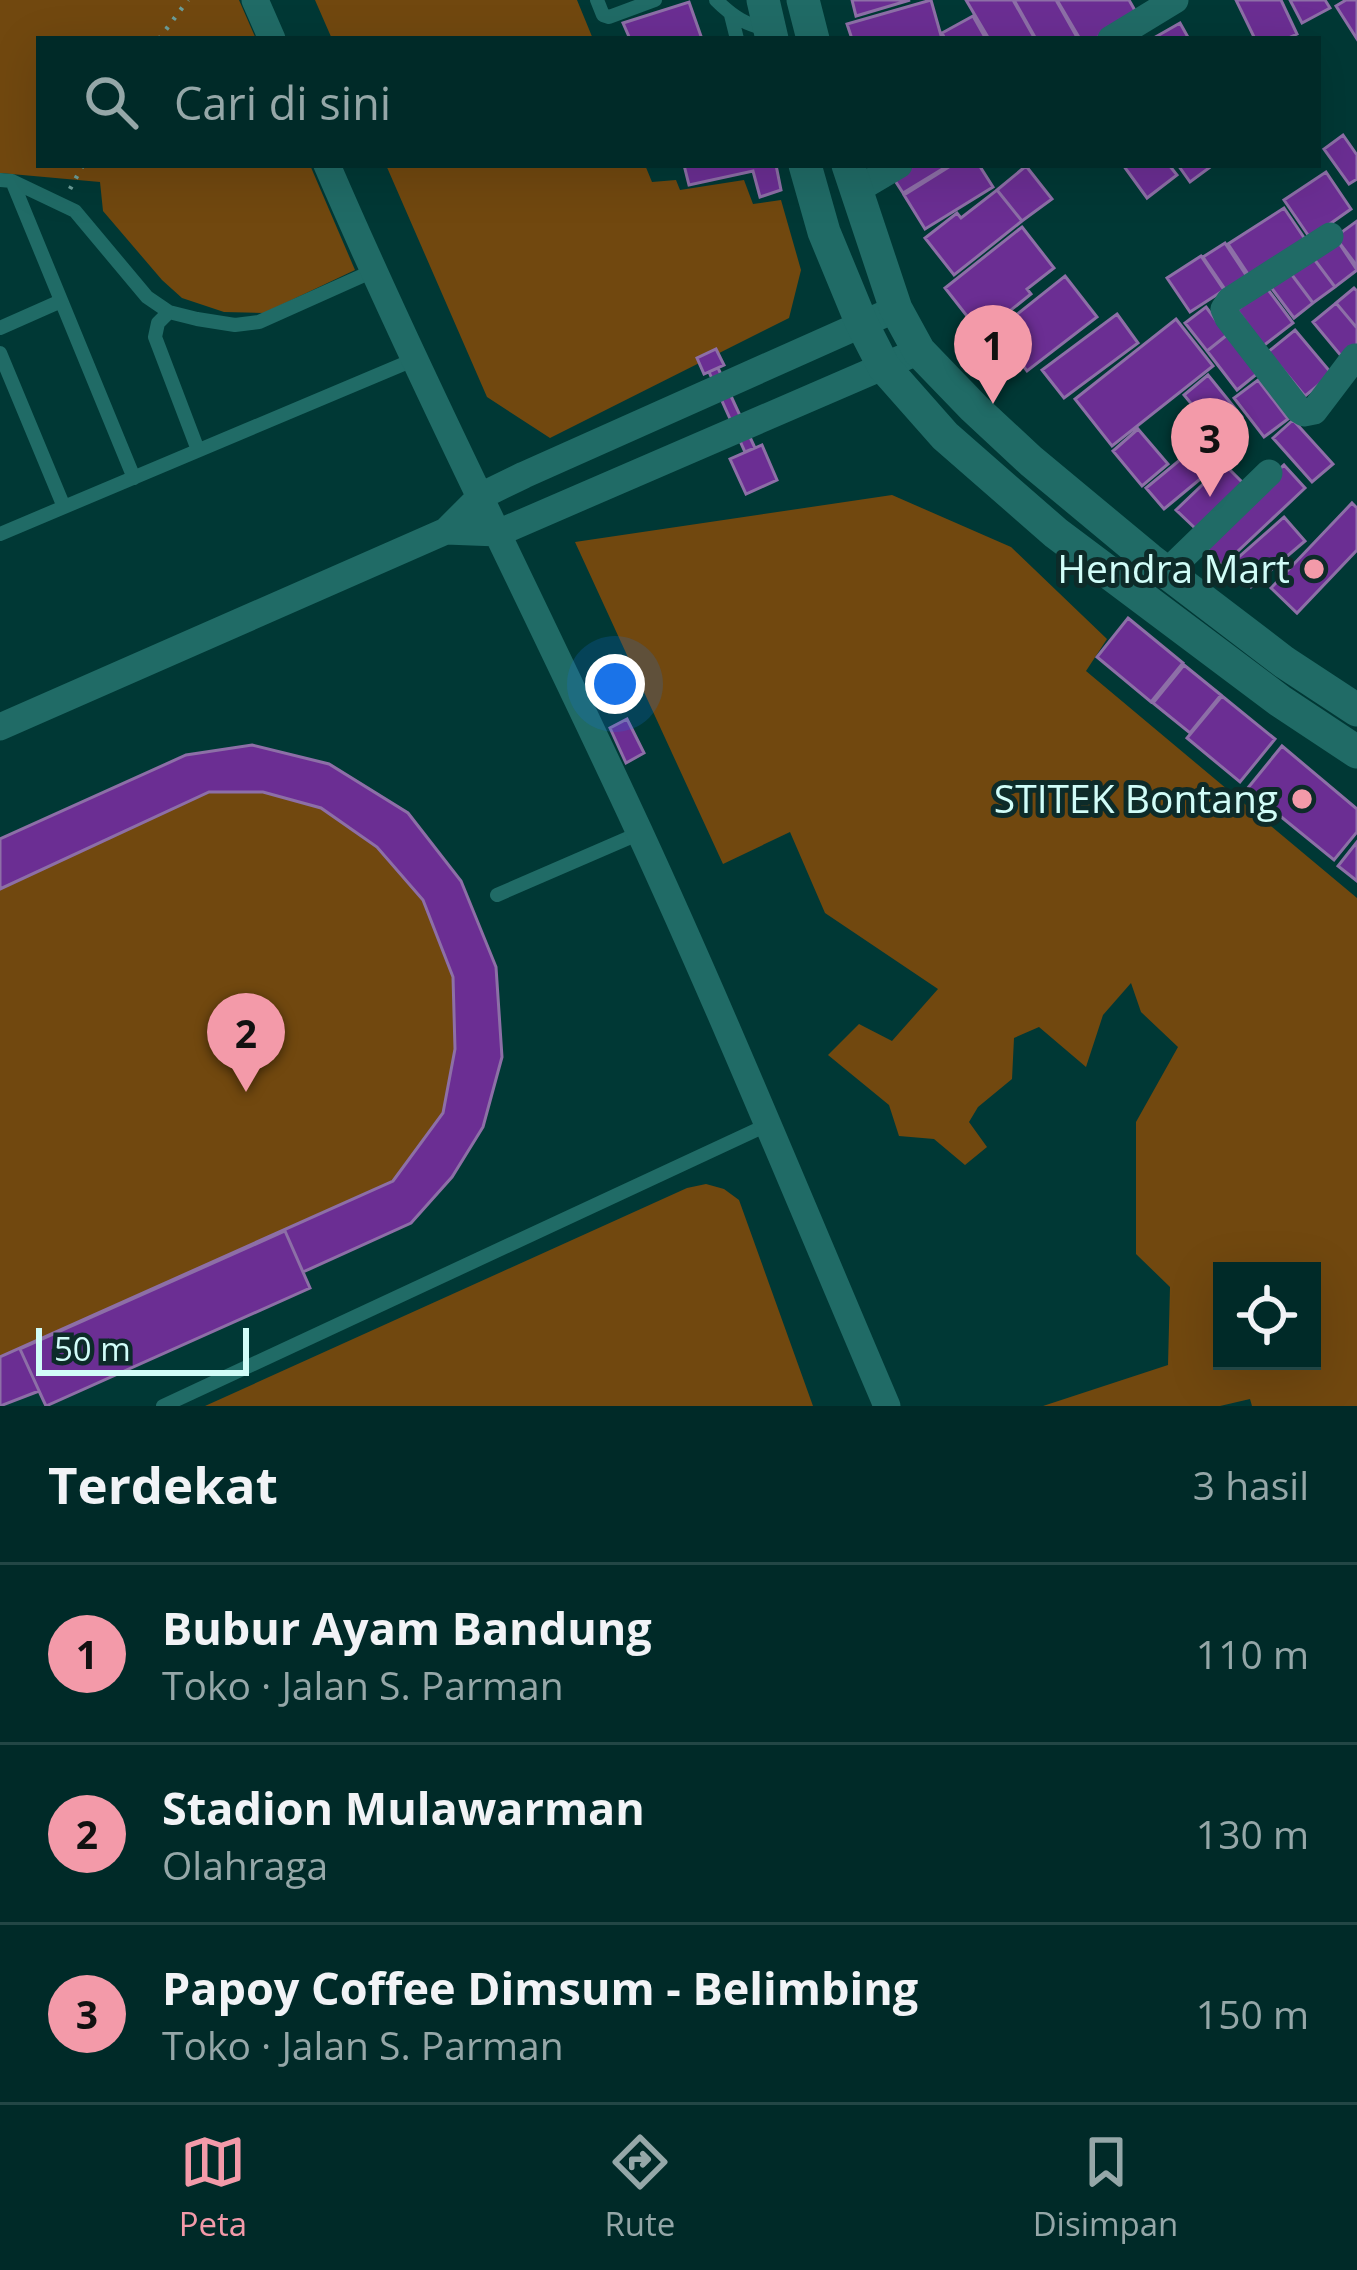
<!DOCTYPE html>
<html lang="id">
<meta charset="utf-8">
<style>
:root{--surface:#002a28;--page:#0e3634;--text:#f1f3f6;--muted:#95a7a8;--line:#224645;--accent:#f39aa9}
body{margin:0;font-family:"Open Sans",sans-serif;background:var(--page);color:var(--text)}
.controls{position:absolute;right:36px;bottom:36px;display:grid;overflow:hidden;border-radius:0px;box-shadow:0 12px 48px #0002}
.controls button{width:108px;height:108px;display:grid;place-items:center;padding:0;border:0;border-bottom:3px solid var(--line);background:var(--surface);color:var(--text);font:60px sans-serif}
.scale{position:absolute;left:36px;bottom:30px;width:213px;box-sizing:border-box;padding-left:12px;border:6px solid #d1fdf8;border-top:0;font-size:33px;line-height:42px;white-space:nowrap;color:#d1fdf8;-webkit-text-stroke:9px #0d2b29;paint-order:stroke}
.you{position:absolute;left:615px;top:684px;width:42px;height:42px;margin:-30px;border:9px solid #fff;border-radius:50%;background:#1a73e8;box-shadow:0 0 0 18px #1a73e833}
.badge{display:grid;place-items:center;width:78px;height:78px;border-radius:50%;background:var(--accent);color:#111;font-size:39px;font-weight:700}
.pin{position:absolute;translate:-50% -99px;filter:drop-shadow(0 3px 6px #0008)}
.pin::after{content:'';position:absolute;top:63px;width:42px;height:36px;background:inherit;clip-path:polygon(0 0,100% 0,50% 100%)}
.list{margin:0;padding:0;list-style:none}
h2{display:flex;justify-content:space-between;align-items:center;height:156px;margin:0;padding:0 48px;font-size:51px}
h2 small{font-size:39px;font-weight:400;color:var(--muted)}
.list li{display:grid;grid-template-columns:78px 1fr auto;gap:36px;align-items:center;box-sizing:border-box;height:180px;padding:0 48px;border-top:3px solid var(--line)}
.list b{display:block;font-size:45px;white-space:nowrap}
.list p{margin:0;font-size:39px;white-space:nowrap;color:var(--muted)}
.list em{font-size:39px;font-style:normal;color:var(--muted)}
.icon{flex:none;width:66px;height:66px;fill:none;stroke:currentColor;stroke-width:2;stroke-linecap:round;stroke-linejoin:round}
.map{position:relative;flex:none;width:1357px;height:1406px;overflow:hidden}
.search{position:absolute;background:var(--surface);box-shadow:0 12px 48px #0002;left:36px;right:36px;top:36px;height:132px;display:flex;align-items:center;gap:30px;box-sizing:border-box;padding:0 42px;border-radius:0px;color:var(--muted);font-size:45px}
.sheet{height:696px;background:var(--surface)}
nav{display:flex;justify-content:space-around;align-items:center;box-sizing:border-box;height:168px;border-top:3px solid var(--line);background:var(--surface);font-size:33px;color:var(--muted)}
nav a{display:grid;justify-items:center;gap:6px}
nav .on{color:var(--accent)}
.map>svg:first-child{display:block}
</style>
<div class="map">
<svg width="1357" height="1406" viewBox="0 0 1357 1406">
<rect width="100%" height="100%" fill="#003835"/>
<!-- green -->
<path fill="#71480f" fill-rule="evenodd" d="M0,0H239L256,39H39V165H310L355,270L264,313L224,312L182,298L162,280L103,211L100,182L0,173Z
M315,0H577L593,39H332Z
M386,165H645L652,182L676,180L680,190L744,180L753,204L781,200L801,270L789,318L550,438L487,397Z
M892,495L1011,547L1107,639L1086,671L1357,898V1406H1252L1250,1399L1220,1406H1043L1168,1365L1170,1287L1136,1254V1122L1178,1047L1141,1012L1131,983L1103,1015L1086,1067L1039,1027L1014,1038L1012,1079L978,1107L969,1122L987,1147L965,1165L934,1139L899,1136L889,1105L828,1055L859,1024L892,1041L938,989L825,913L790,832L723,864L575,542ZM1222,1271H1312V1361H1222Z
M252,745L329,764L408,813L461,881L496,967L502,1057L483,1127L452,1177L411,1223L304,1272L310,1288L46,1406L39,1391L0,1406V839L186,755Z
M706,1184L724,1189L739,1200L813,1406H205L687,1188Z"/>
<!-- building -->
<path fill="#6b2e93" stroke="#8d6fa7" stroke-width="3" d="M852,0H910L856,16Z
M931,0L942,39H852L847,24Z
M966,0H1013L1035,39H989Z
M1014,0H1056L1078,39H1036Z
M1057,0H1129L1137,14L1095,39H1080Z
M1236,0H1281L1297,34L1286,39H1255Z
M1290,0H1325L1330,8L1302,23Z
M1346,0H1357V39L1336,6Z
M689,2L702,39H630L623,23Z
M973,16L986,39H945L942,33Z
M1180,23L1189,39H1152Z
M1343,135L1357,155V179L1349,184L1324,149Z
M684,165H776L781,190L760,197L753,171L689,185Z
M910,165H949L903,193L892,176Z
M952,165H979L993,187L925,229L904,195Z
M1123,165H1169L1177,175L1147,198Z
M1178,165H1213L1190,182Z
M1026,166L1052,199L1022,221L997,190Z
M1326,172L1351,209L1310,238L1284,200Z
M997,190L1022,221L954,275L925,238L957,213L961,218Z
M1284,208L1309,245L1250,277L1228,244Z
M1357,221V266L1335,237Z
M1022,227L1054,268L1027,289L1031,294L981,334L945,288Z
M1335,237L1357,270L1335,287L1311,255Z
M1225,243L1250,281L1229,295L1203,257Z
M1311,255L1335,287L1313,303L1289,271Z
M1201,256L1224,290L1190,312L1167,278Z
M1289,271L1313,303L1294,318L1270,286Z
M1065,276L1097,317L1027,371L996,331Z
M1266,287L1293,323L1263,346L1237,310Z
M1354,288L1357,291V328L1336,303Z
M1336,303L1357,328V345L1342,357L1313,322Z
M1206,307L1227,335L1207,351L1185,323Z
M1117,314L1138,343L1064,398L1042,370Z
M1176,319L1213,366L1112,446L1075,399Z
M1295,330L1332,374L1305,396L1268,352Z
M1227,335L1258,373L1237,390L1207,351Z
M716,349L724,365L704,374L697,358Z
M718,368L755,448L745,452L709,372Z
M1208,375L1242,417L1218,436L1184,395Z
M1258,380L1288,419L1264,437L1234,398Z
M1293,420L1333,464L1312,482L1273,438Z
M1138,429L1168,464L1142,486L1113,451Z
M1210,435L1228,456L1164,509L1146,488Z
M762,445L777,480L746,494L730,459Z
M1224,464L1244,484L1197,530L1176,510Z
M1284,465L1305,488L1222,566L1201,542Z
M1352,503L1357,508V550L1297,613L1271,588Z
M1284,517L1305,541L1251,587L1231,564Z
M1128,618L1183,663L1151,702L1097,657Z
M1184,665L1221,695L1190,733L1153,703Z
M1222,696L1275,739L1240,782L1187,738Z
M627,719L644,753L626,763L610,728Z
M252,745L329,764L408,813L461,881L496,967L502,1057L483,1127L452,1177L411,1223L303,1272L310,1288L46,1406L39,1391L0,1406V1357L393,1181L443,1113L455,1049L453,977L423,900L377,847L321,808L263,792H209L0,889V839L186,755Z
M1282,746L1357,809V832L1334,860L1247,789Z
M1357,842V881L1338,866Z
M285,1231L310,1288L46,1406L20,1349Z"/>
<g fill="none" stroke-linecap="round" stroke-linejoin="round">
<!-- path -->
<path stroke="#6b9d99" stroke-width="4.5" stroke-dasharray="3 9" stroke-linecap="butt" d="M159,39L188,0
M70,189L83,165"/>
<!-- service -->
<path stroke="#206b66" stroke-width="14" d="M597,0L603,15L609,17L655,0
M716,0C733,17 746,25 770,30
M731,15L737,39
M0,180L12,181L75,211L147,297L169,312L197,319L235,325L259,322L373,271
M12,181L134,478
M169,312L158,323L155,337L198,450
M0,328L61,301
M0,353L64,507
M0,534L413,360
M497,895L640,833
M163,1406L767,1125"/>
<!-- minor -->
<path stroke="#206b66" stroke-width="27" d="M255,0L272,39
M1111,39L1175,0
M327,165C424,390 536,608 639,831C726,1020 805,1214 887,1406
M855,191L899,165
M1330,236L1230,300L1224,309L1228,318L1299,410L1304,413L1314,411L1355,357L1357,358
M896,309L524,475L481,496L446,531L498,533L919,351
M1167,572L1269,473
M0,727L446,531"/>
<!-- secondary -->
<path stroke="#206b66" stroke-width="33" d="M763,0L772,39
M803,0L813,39
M805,165L824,232L862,324L884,367L945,436L1056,533L1280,701L1357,752
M848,165L896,309L919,351L974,408L1031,461L1149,559L1284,662L1357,710"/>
</g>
<!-- markers -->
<g fill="#f39aa9" stroke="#0d2b29" stroke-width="4.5">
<circle cx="1314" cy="569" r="12"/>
<circle cx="1302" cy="799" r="12"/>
</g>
<g text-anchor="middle" stroke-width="10" stroke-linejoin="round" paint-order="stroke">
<!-- poi labels -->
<g font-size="39" fill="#d1fdf8" stroke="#0d2b29" text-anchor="end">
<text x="1290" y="583">Hendra Mart</text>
<text x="1278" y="813">STITEK Bontang</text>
</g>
</g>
</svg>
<div class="controls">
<button><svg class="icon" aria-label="locate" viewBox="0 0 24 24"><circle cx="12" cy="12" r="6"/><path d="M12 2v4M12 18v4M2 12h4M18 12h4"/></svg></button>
</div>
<div class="scale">50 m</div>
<div class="you"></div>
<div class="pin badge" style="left:993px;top:404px">1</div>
<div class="pin badge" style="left:246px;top:1092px">2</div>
<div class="pin badge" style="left:1210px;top:497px">3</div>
<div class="search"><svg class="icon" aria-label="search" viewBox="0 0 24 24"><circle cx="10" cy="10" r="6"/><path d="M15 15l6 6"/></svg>Cari di sini</div>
</div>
<section class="sheet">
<h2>Terdekat<small>3 hasil</small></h2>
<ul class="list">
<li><span class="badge">1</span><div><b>Bubur Ayam Bandung</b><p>Toko · Jalan S. Parman</p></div><em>110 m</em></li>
<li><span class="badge">2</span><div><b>Stadion Mulawarman</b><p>Olahraga</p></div><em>130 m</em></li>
<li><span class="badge">3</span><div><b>Papoy Coffee Dimsum - Belimbing</b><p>Toko · Jalan S. Parman</p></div><em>150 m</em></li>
</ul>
</section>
<nav>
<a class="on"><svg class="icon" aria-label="map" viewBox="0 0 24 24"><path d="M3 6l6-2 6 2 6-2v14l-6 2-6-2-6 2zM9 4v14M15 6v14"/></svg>Peta</a>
<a><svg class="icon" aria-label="directions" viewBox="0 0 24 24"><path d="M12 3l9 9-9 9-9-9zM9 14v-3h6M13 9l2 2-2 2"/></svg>Rute</a>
<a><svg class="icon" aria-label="saved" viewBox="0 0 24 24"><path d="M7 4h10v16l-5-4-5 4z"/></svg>Disimpan</a>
</nav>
